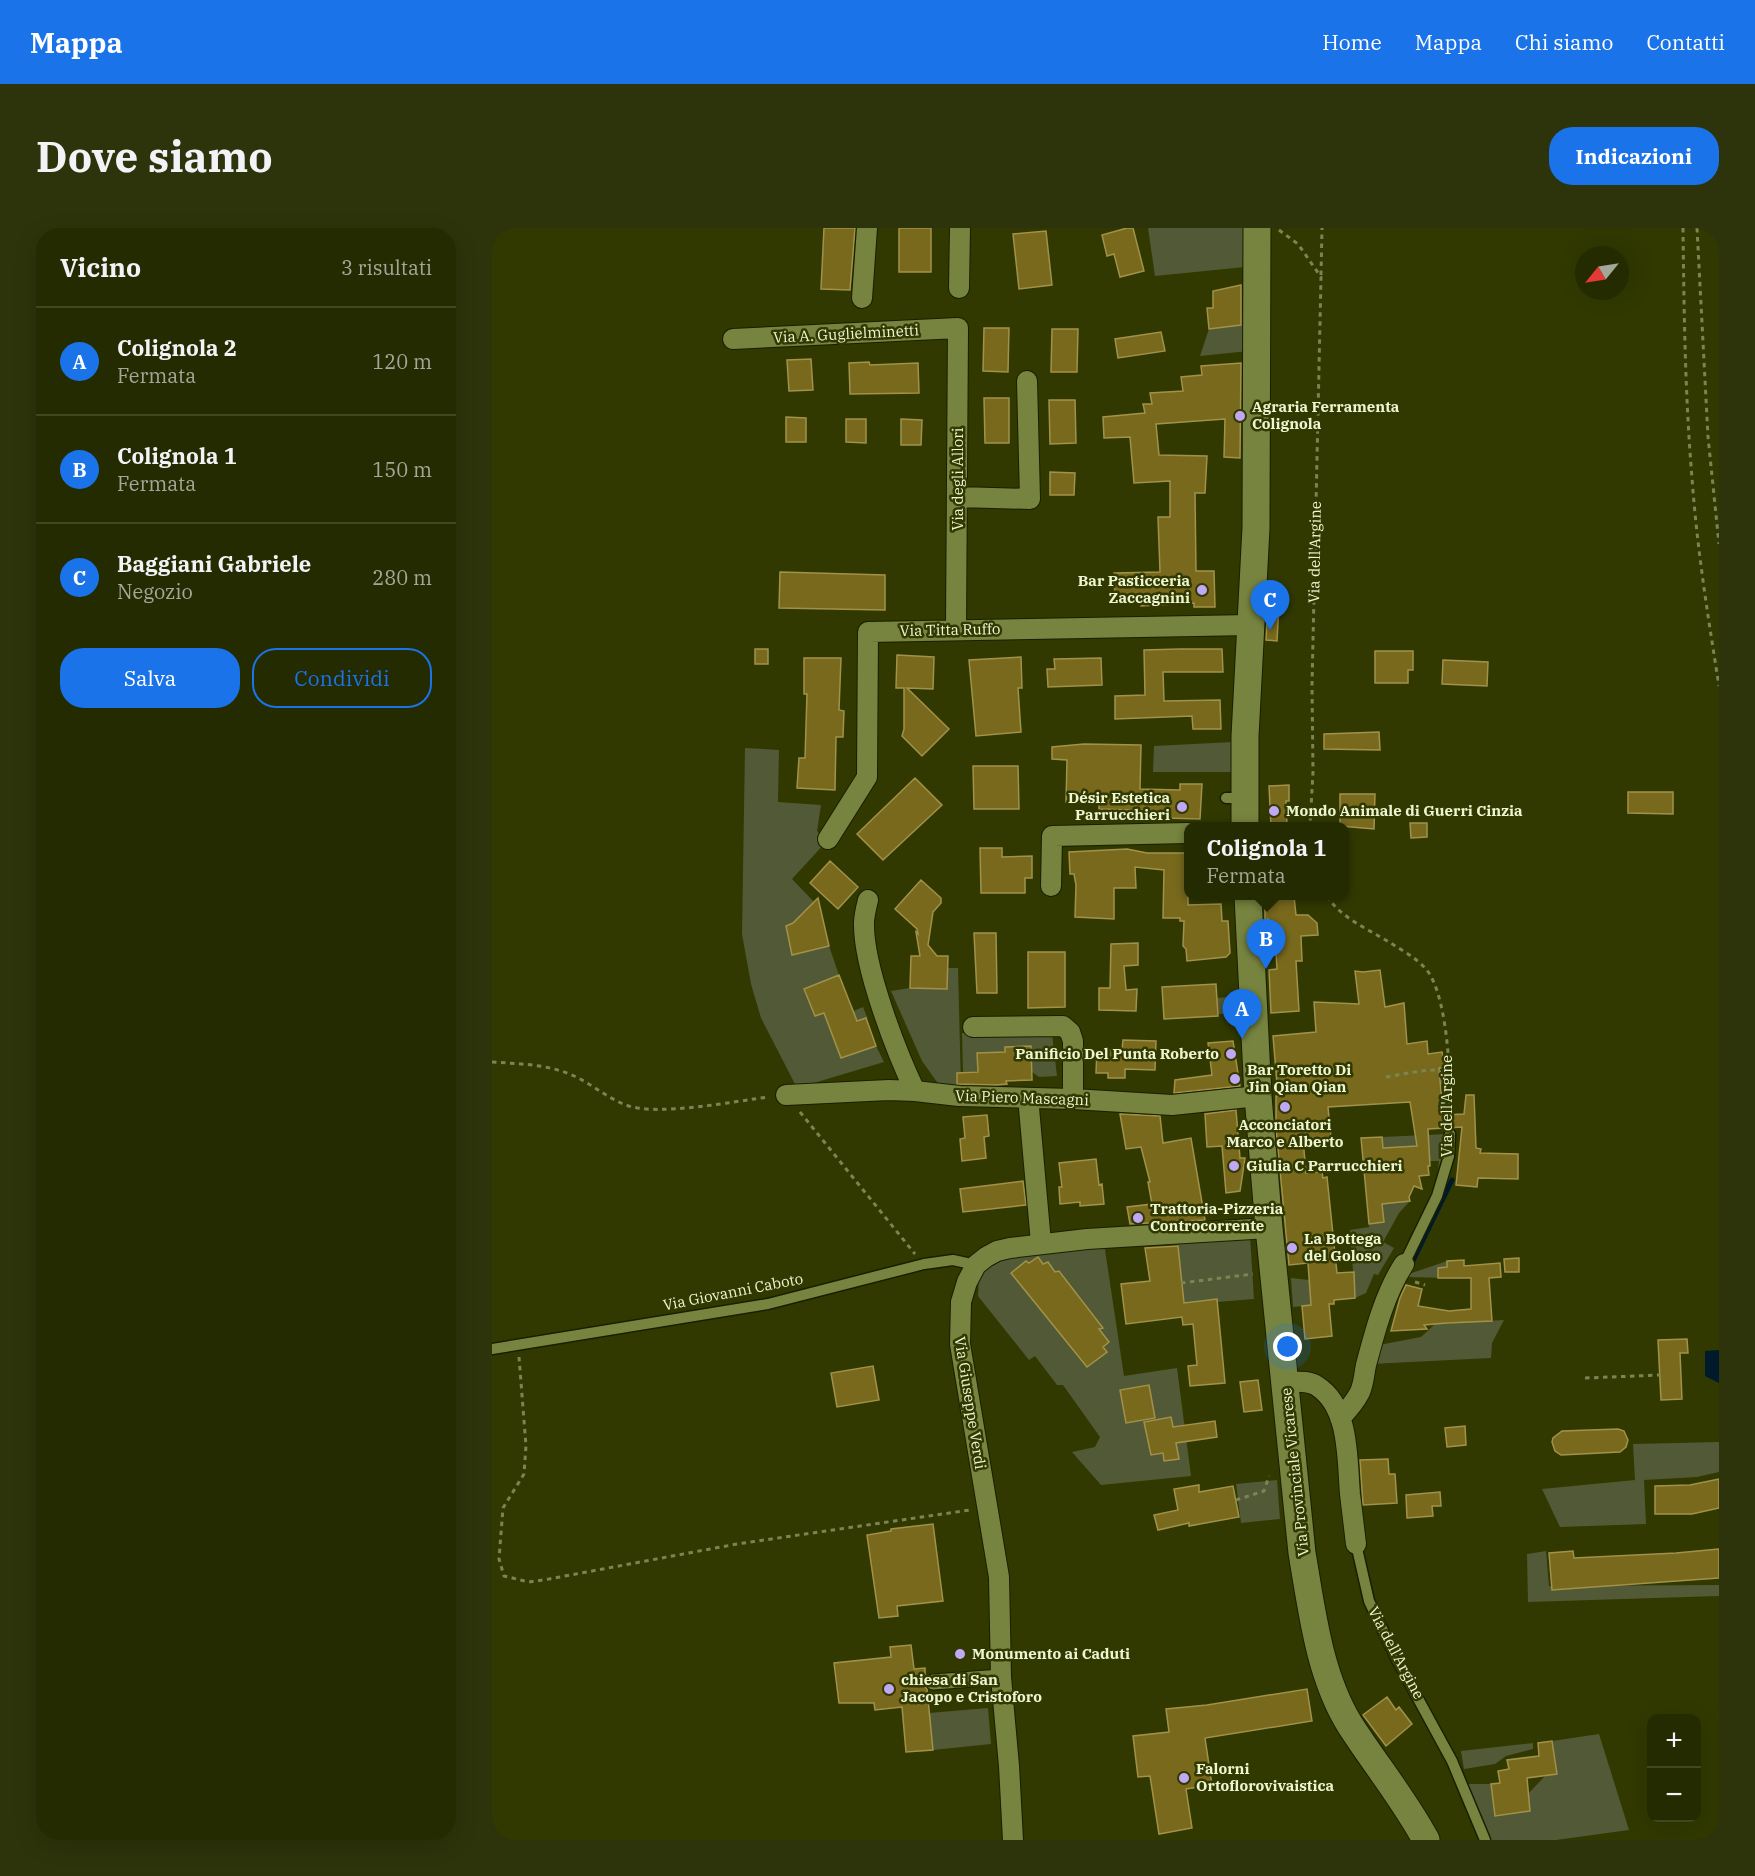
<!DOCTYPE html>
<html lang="it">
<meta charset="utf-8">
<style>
:root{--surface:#252b00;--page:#2d330a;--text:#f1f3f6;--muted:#a3a799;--line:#424722;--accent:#1a73e8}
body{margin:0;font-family:"IBM Plex Serif",serif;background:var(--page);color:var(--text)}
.controls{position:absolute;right:18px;bottom:18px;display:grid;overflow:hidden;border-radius:12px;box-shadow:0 6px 24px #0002}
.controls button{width:54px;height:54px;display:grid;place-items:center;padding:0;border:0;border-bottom:2px solid var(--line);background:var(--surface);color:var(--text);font:30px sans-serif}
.compass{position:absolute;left:1083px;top:18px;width:54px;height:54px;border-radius:50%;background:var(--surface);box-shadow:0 6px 24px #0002;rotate:240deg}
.you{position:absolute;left:796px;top:1119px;width:21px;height:21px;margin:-15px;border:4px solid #fff;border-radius:50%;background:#1a73e8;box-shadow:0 0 0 9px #1a73e833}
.badge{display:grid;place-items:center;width:39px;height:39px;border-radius:50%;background:var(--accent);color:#fff;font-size:20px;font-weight:700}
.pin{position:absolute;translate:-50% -50px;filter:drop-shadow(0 2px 3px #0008)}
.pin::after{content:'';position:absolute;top:32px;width:21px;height:18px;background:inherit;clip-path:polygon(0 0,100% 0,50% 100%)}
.popup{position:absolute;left:692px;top:594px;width:165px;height:78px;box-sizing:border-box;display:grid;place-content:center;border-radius:12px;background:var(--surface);filter:drop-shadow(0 2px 4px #0005);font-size:20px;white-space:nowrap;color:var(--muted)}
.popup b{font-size:22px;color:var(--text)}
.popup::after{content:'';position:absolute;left:50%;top:100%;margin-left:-12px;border:12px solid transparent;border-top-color:var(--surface)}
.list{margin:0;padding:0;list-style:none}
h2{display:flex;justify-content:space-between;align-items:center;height:78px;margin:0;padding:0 24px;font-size:26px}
h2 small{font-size:20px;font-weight:400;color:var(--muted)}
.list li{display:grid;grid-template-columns:39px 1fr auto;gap:18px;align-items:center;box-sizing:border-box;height:108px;padding:0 24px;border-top:2px solid var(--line)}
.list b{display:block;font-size:22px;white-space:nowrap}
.list p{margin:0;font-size:20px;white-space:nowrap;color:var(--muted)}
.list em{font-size:20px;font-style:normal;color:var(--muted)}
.actions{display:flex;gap:12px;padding:18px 24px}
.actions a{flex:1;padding:14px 0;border:2px solid var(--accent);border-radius:24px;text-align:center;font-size:21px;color:var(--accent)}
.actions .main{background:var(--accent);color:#fff}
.map{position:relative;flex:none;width:1227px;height:1612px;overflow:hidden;border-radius:24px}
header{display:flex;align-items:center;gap:36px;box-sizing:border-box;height:84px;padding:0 30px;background:var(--accent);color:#fff}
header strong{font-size:28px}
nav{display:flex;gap:33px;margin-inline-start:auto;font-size:21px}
.intro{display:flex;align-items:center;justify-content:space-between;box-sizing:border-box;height:144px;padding:0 36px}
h1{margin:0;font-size:42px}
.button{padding:15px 27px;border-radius:24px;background:var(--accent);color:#fff;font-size:21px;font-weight:700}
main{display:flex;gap:36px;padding:0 36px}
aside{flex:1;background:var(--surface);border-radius:24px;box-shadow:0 6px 24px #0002}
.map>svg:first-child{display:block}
</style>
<header>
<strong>Mappa</strong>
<nav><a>Home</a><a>Mappa</a><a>Chi siamo</a><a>Contatti</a></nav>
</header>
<div class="intro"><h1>Dove siamo</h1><a class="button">Indicazioni</a></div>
<main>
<aside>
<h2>Vicino<small>3 risultati</small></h2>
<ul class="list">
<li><span class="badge">A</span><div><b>Colignola 2</b><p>Fermata</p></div><em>120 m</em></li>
<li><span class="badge">B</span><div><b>Colignola 1</b><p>Fermata</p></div><em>150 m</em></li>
<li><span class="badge">C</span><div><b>Baggiani Gabriele</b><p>Negozio</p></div><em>280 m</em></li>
</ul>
<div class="actions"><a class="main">Salva</a><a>Condividi</a></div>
</aside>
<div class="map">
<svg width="1227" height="1612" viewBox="0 0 1227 1612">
<rect width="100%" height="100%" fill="#313900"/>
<!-- green -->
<path fill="#525936" d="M656,0H754L753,39L663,48Z
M760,95L757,123L708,128L717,101Z
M741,514V544H661L662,518Z
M253,520L287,522L286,574L329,577L325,603L334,614L300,651L322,674L301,695L294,698L300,726L337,718L347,747L312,761L323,788L358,774L362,783L371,779L376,791L373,790L339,803L349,830L384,818L392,834L305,860L269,790L259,756L250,706Z
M455,740H466L469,860H452L445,854L430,833L399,763L418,760Z
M748,768L749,785L726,786L725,770Z
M470,805L560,806L565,848L547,849L540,844L539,818L514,819L513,824L486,825V843L471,844Z
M955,906L944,961L947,933H938L937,917L908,919L909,936L893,933L890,909Z
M918,973L907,985L891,1014L902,1020L886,1047L882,1046L874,1065L863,1070L858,1002L877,999V996L892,994L890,976Z
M758,1008L762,1071L725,1074V1071L692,1075L685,1012Z
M612,1015L632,1148L685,1140L699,1248L609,1257L580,1224L603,1219L608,1209L571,1157H565L543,1128L537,1132L486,1068L487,1049L497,1039L515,1029Z
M955,1033V1050L916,1049L917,1046Z
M799,1050L817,1052L827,1077L801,1079Z
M1012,1092L1000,1115L999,1130L879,1136L887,1117L929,1109L943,1096Z
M1227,1214V1244L1205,1249L1152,1252L1154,1296L1068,1299L1050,1261L1143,1252L1141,1216Z
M785,1252L788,1291L749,1295L744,1256Z
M1054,1323L1057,1358L1227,1357V1368L1036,1374L1035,1326Z
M496,1480L499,1516L441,1522L437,1485Z
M1107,1506L1137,1602L1064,1612H998L975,1556H999L1003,1588L1038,1583L1036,1566L1054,1547L1064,1545L1060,1513Z
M1041,1515V1521L1014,1528L1003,1536L972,1541L969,1523Z"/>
<!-- water -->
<path fill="#001a2b" d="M1227,1122V1155L1213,1148V1123Z"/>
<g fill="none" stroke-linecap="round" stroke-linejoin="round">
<!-- stream -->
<path stroke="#001a2b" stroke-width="5" d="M918,1039L960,952"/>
</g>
<!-- building -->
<path fill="#78691d" stroke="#a1924a" stroke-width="1.5" d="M332,0H363L358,62L329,61Z
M407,0H439V44H407Z
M635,0H641L652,43L628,49L622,26L615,28L610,7Z
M554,3L560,57L527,61L521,6Z
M749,57V97L717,101L715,80H721V63Z
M492,100H517L516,144L491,143Z
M560,101H586L585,144H559Z
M669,104L673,123L626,130L623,111Z
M319,131L321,162L297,163L295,132Z
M377,134L378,137L426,135L427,165L358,166L357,135Z
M749,135L748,230L732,229L733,191L664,196L667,227L715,228L713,265H703L704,343H722L723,379H702V375L649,378V375H623L622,345L668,344L666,289H678V253L642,255L638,209L612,210L611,189L653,185L651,176H660L658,165L691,163L689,149L710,147L709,138Z
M492,170H517V215H493Z
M557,172H583L584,215L558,216Z
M294,189L314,190V214H294Z
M354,191H374V215L354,214Z
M409,191L430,192L429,217H409Z
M558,244L583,245L582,267H558Z
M288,344L393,347V382L287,380Z
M776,374L787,375L785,413L774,412Z
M263,421H276V436H263Z
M688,421H730L731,444H671L672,473L728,472L729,501H701L700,488L623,491V468L653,467L652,422Z
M883,423H921V442H916V455H883Z
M405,427L442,429L441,461L415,460L457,501L430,528L410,508L412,501V460H404Z
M529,429L530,460H526L529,504L484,508L477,432Z
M312,430H349L347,482L352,483L351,509H344L343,562L305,560L307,530H313L315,466H312Z
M609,430L610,457L556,459L555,441H563L562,431Z
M951,432L996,434L995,458L950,456Z
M887,504L888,522L832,521V506Z
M592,516L649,517L648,561L688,562V556H710L708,591L673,590V583L607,581V576L574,574L575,532L560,531V519Z
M481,538H526L527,581H482Z
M423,550L450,577L391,632L365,606Z
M797,557V573H794L795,597L779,598L777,558Z
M1136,564H1181V586L1136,585Z
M848,566H883L882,601L848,598Z
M918,595H935V609L919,610Z
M488,620H510V629L540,628V650H533V665H489Z
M635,621L655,625H696V677L729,676L730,693H736L738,725L734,729L695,733L694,721L691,718L692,693H688V690H671L672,642L643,639L644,660H622V691L583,689L584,657L582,646H578L577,624Z
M338,633L366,659L346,681L318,655Z
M429,652L449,670V675L441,684L436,717L445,728H456L455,761L418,760L419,728H428L424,704L426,706L425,701L403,681Z
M773,668H802L804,687H816L825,695L826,707L809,708L810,733H804L807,783L779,785L777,742L785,741L782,694H776V691L773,692Z
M326,670L337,718L300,727L294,698L301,695Z
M482,705H504L505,765H485Z
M646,715V737L632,738L634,762L645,761L644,783L607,782V760H618L619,716Z
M536,724H573V779L536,780Z
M888,742L893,779L912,775L915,816L935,813L936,826L950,824L953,840H947L951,887L972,886L974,867H982L984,920L989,921L988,925L1026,926V951L986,950L985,959L964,957L970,899L936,901L938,938H936L937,947L927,948L930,961L922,958L917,969L918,973L890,976L892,994L877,996L869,910L890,909L891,920L925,918L918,874L836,879L839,909L811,911L814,945L830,944L831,950L835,949L845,1045L862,1044L863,1070L842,1072V1076H837L840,1108L813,1111L810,1078L819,1077L816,1035L797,1037L784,900V868H786L781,808L824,804L822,774L867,776L863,743L871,744Z
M347,747L365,793L374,790L384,818L349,830L332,785L323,788L312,761Z
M724,756L726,788L672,791L670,759Z
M631,812L664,813L663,842L633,841V850H616V845H604L605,822H630Z
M741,813L748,858L682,865L683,852L720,847L716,815Z
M539,818L540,852L514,853L515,856L504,857L465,856V845L486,844L485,825L513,824V819Z
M744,882L748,930H753L748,963L734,965L730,918L715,919L713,886Z
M628,886L668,888L671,915L699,910L713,992L638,996L635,979L660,976L656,954H658L649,919L634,921Z
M495,887L497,908L492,909L494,930L470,933L468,911L473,910L471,889Z
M604,931L607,957L610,956L612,976L588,978V974L568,976L567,959H570L567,935Z
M531,953L534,977L471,984L468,961Z
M686,1018L692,1075L725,1071L733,1155L698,1158L696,1138L705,1137L701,1096L691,1097L690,1089L634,1096L629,1056L658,1053L653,1020Z
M546,1029L551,1036L556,1034L563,1044L567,1043L611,1100L607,1101L617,1114L611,1119L615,1124L595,1139L519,1045L534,1033L537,1035Z
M1027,1030V1044H1013L1012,1031Z
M972,1032V1038L1008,1035L1009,1049L997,1050L1000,1093L955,1095L932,1097L935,1101L899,1103L908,1070L914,1057L930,1061L926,1078L957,1083L979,1081V1050H946V1040L955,1039V1033Z
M1195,1111L1196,1125H1188L1190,1171L1169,1172L1166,1112Z
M381,1138L387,1172L345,1179L339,1145Z
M766,1152L770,1182L752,1184L748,1154Z
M657,1157L663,1190L634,1195L628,1162Z
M679,1189L681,1199L723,1193L725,1209L684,1215L687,1231L672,1233L671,1225L659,1227L652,1194Z
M973,1198L974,1217L955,1219L953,1200Z
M1126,1201L1132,1203L1136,1212L1134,1219L1128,1224L1069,1227L1063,1223L1060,1214L1061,1210L1070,1203Z
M896,1231L897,1246H903L905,1275L871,1277L868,1232Z
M1227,1251V1280L1200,1286H1163V1258L1198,1257Z
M707,1257V1264L741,1258L747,1289L697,1298V1295L666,1302L662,1287L686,1282L682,1261Z
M948,1264L949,1278H940L941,1288L915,1290L914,1267Z
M441,1296L451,1373L405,1378L406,1388L387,1390L375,1307L399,1303V1301Z
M1227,1321V1350L1060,1362L1057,1325L1081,1323L1082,1330L1184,1325Z
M419,1417L422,1441L433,1440V1448L431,1455L435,1461L441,1522L414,1524L410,1479L383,1482L382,1475H347L342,1435L399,1429L398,1419Z
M815,1461L820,1493L713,1510L720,1557L694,1561L700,1600L667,1606L658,1548L646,1549L641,1508L677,1504L674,1481L715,1477Z
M895,1469L904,1482L907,1479L920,1496L894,1518L871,1487Z
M1060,1513L1065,1546L1035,1550L1038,1583L1003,1588L999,1556L1008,1555L1006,1543L1017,1541L1015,1532L1047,1528L1046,1515Z"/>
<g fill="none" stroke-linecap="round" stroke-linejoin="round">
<defs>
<path id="service" d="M734,570H753
M912,1036L945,968L957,928L958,906
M0,1121L276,1076L432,1036L461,1032L484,1037
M864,1316L877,1373L905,1432L960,1533L993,1612"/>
<path id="pedestrian" d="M441,1454L509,1449"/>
<path id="minor" d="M467,60L468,0
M370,70L375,0
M241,111L466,100L464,401
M466,269L538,271L535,153
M336,611L375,549L376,404L759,397
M559,658L560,608L696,605
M376,672C374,680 372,688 372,695C371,738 404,823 423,863
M481,799L571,798L578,804L581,813V871
M294,867L397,862L423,863L467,868L581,871L680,877L766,868
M537,880L549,1015
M794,1154C805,1154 816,1152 825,1158C858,1179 855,1232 858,1266C860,1283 862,1299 864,1316
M848,1190C856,1182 863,1174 868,1164C872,1155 872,1146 874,1137C883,1103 893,1065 912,1036
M521,1612L517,1538L509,1449L507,1349L468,1116L469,1074L475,1054L484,1037L494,1029L505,1023L518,1020L595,1011L777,1000"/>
<path id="secondary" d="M753,598V508L764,300L765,0
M756,668L766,868L777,1000L810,1325C820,1383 827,1447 858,1497C883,1536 912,1571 934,1612"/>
</defs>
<!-- service casing -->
<use href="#service" stroke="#1a1f00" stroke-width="13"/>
<!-- pedestrian casing -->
<use href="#pedestrian" stroke="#1a1f00" stroke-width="17"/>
<!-- minor casing -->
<use href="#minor" stroke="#1a1f00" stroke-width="22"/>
<!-- secondary casing -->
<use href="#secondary" stroke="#1a1f00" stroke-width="29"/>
<!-- path -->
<path stroke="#7c8453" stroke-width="3" stroke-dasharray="4.5 4.5" stroke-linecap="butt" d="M1191,0C1192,83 1193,167 1200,250C1205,320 1216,389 1227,458
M1205,0L1216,209L1227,316
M787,2L806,16L829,49L820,458L821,544L818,598
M829,47L830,0
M835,668C849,690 874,700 897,714C911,723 927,731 937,745C957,777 959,857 958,895
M0,834C28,836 56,836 82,848C100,856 115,870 134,877C164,889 243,873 277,869
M894,849C912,846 928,842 947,842L954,866L958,869
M308,884L423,1026
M923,1054L933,1057
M689,1055L761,1046
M27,1129L34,1218L32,1246L11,1280L7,1331L12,1348L37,1354L57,1351L245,1316L478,1282
M1093,1150L1168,1147
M744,1272L772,1263L777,1248"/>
<!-- service -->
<use href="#service" stroke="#77843f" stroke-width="10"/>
<!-- pedestrian -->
<use href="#pedestrian" stroke="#77843f" stroke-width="15"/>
<!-- minor -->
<use href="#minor" stroke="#77843f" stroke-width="20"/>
<!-- secondary -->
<use href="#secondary" stroke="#77843f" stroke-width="27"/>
</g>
<!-- markers -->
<g fill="#c0a8f4" stroke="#313900" stroke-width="2">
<circle cx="748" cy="188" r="6"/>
<circle cx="710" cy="362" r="6"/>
<circle cx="690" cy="579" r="6"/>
<circle cx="782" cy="583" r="6"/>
<circle cx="739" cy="826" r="6"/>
<circle cx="743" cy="851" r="6"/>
<circle cx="793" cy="879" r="6"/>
<circle cx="742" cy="938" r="6"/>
<circle cx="646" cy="990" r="6"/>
<circle cx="800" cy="1020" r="6"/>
<circle cx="468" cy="1426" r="6"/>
<circle cx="397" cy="1461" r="6"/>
<circle cx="692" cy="1550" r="6"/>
</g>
<g text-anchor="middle" stroke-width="5" stroke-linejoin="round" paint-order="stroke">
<!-- street labels -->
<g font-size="15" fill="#edf5d1" stroke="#313900">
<text transform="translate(354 106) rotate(-3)" y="5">Via A. Guglielminetti</text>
<text transform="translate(466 251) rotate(-90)" y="5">Via degli Allori</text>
<text transform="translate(823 324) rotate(-89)" y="5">Via dell'Argine</text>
<text transform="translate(458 402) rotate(-1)" y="5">Via Titta Ruffo</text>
<text transform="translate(530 870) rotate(2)" y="5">Via Piero Mascagni</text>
<text transform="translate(955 878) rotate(-90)" y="5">Via dell'Argine</text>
<text transform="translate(241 1064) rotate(-11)" y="5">Via Giovanni Caboto</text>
<text transform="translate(478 1175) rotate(81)" y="5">Via Giuseppe Verdi</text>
<text transform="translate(803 1244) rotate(-96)" y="5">Via Provinciale Vicarese</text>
<text transform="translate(904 1425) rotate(62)" y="5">Via dell'Argine</text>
</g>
<!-- poi labels -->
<g font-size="15" font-weight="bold" fill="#edf5d1" stroke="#313900" text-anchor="start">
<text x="760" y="184">Agraria Ferramenta<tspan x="760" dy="17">Colignola</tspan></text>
<text x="698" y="358" text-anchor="end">Bar Pasticceria<tspan x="698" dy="17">Zaccagnini</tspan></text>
<text x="678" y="575" text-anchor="end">Désir Estetica<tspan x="678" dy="17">Parrucchieri</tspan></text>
<text x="794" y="588">Mondo Animale di Guerri Cinzia</text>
<text x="727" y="831" text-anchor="end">Panificio Del Punta Roberto</text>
<text x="755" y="847">Bar Toretto Di<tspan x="755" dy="17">Jin Qian Qian</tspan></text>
<text x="793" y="902" text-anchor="middle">Acconciatori<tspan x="793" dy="17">Marco e Alberto</tspan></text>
<text x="754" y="943">Giulia C Parrucchieri</text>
<text x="658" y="986">Trattoria-Pizzeria<tspan x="658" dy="17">Controcorrente</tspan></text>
<text x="812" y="1016">La Bottega<tspan x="812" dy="17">del Goloso</tspan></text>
<text x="480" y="1431">Monumento ai Caduti</text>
<text x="409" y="1457">chiesa di San<tspan x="409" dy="17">Jacopo e Cristoforo</tspan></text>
<text x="704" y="1546">Falorni<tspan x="704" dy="17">Ortoflorovivaistica</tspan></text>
</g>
</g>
</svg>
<div class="controls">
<button>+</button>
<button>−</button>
</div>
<svg class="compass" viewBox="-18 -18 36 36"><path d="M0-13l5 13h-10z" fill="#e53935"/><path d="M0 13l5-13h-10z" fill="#a3a799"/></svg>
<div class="you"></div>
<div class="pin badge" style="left:750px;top:811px">A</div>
<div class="pin badge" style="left:774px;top:741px">B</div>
<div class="popup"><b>Colignola 1</b>Fermata</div>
<div class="pin badge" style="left:778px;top:402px">C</div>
</div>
</main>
